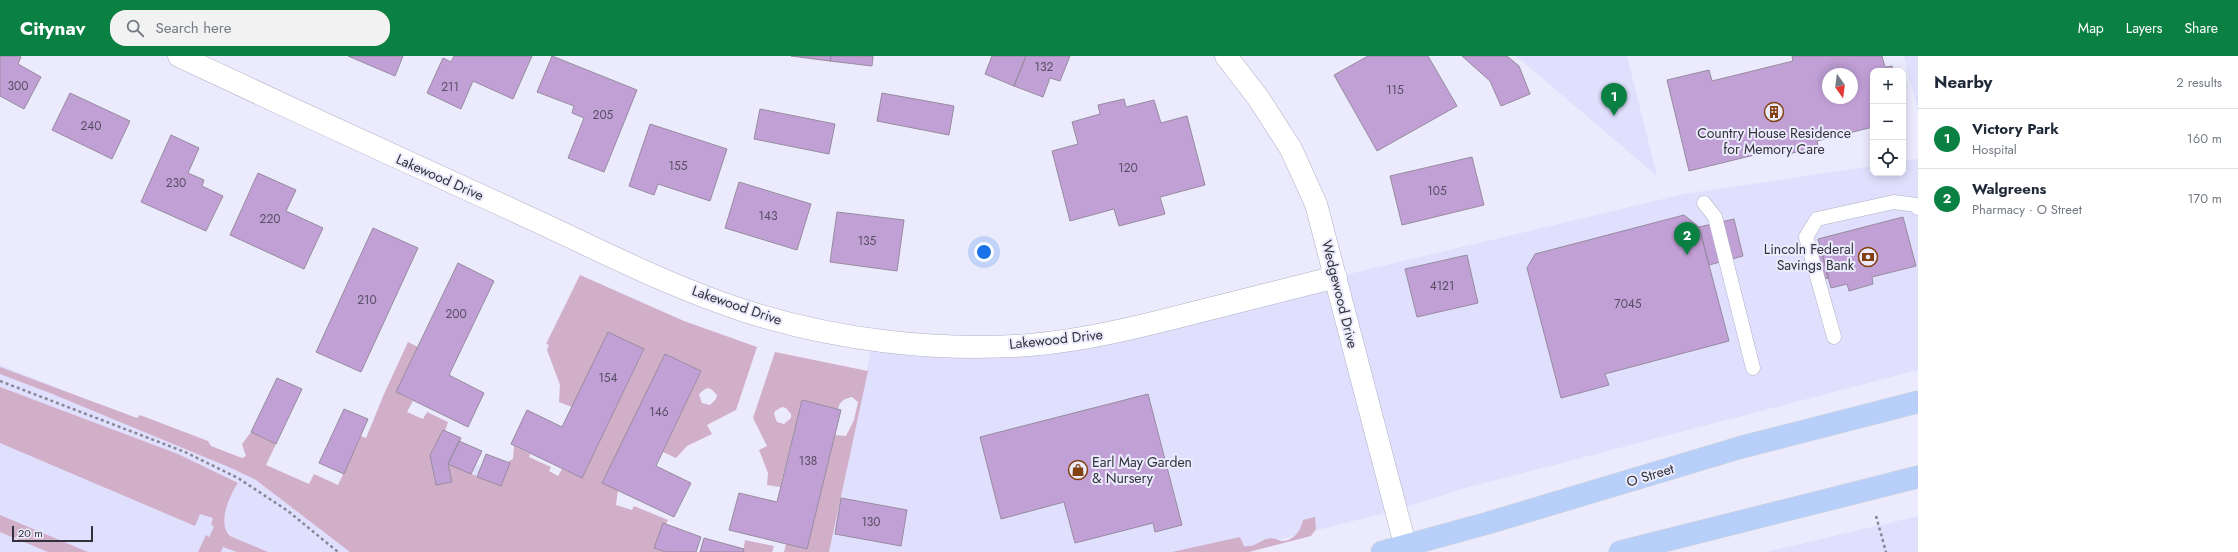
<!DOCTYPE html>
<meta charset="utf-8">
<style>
:root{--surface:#fff;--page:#f2f2f3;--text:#1f2937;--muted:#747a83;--line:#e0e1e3;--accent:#0b8043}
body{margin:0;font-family:Jost,sans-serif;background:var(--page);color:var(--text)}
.controls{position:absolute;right:12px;top:12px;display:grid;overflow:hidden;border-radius:8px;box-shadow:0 2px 10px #0003}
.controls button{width:36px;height:36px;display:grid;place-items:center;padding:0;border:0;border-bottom:1px solid var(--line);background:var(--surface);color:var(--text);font:20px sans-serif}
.compass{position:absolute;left:1822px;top:12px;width:36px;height:36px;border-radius:50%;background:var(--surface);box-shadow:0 2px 10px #0003;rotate:166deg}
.scale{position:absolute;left:12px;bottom:10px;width:81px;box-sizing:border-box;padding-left:4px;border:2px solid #32323b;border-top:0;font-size:11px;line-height:14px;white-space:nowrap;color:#32323b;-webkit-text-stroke:3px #ebebfd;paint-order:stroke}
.you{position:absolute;left:984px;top:196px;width:14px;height:14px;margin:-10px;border:3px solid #fff;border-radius:50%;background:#1a73e8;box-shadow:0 0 0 6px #1a73e833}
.badge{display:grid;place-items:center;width:26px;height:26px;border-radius:50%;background:var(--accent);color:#fff;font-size:13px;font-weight:700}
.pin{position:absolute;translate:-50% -33px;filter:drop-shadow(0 1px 2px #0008)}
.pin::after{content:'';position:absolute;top:21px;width:14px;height:12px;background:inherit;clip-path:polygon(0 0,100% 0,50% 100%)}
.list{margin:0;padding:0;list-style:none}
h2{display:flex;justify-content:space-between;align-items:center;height:52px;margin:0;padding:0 16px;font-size:17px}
h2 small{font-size:13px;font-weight:400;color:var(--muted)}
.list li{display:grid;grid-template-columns:26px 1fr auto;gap:12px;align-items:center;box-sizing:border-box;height:60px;padding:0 16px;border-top:1px solid var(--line)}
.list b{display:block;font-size:15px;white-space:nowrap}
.list p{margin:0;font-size:13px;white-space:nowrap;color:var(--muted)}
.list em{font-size:13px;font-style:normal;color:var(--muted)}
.icon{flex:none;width:22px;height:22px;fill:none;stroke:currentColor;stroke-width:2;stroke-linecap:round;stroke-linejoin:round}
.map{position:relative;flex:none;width:1918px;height:496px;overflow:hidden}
header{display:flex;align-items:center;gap:24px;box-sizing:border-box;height:56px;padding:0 20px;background:var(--accent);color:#fff}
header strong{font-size:19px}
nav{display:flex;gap:22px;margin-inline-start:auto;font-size:14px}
.search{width:280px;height:36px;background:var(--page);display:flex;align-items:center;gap:10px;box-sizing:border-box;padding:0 14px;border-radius:16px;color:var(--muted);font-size:15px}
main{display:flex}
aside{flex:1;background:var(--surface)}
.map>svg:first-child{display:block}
</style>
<header>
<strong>Citynav</strong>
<div class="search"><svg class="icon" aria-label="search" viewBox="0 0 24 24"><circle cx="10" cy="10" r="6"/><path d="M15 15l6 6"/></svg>Search here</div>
<nav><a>Map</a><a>Layers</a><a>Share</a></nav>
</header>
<main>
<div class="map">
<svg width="1918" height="496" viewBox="0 0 1918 496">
<rect width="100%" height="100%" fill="#ebebfd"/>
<!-- built -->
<path fill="#e0dffd" d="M1516,0H1627L1657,120Z
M1904,0H1918V55Z
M1918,103V314L1469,431L1396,454L1231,496H829L873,284L1028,289L1336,221L1684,138L1873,110V117H1903V105Z
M0,309L140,365L338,449L378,361L657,496H0Z
M1918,460V496H1766Z"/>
<!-- green -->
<path fill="#d2afc8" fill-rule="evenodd" d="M580,219L684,265L757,291L736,354L707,369L712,378L687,390L676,402L663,396L701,315L665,298L603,427L618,434L616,449L632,454L634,450L668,464L654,492L666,496H350L256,424L231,412L50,337L0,318V311L137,362L140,359L208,385L211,390L242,402L246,400L242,388L251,376L276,388L266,409L309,428L314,418L338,429L361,380L366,382L384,338L408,286L418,291L396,336L413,345L407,356L423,363L427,356L448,366L445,375L443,374L430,399L436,429L452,426L448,408L500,430L509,405L513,403L514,390L530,398L529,401L551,411L549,415L558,420L562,413L582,422L644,294L608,276L572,351L559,346L560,329L547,294L549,289L546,288ZM707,332L711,333L717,339L716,343L710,349L702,347L699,339L701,336Z
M775,296L868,315L829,496H784L786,488L807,493L835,379L846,380L854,364L858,346L852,341C844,343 840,345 838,353L802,344L780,431L767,429L768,417L759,394L767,390L753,362ZM782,351L786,352L791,358V362L784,368L777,366L774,358L775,355Z
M0,331L178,398L238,427C229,440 217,468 230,480L268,496H237L223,491L221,496H198L206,479L209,481L214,471L211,468L213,462L200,458L195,470L0,387Z
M0,459L88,496H48L0,476Z
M1315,461L1316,473L1311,480L1249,496H1172L1240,481L1244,490C1255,492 1258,485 1267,483C1273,481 1277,484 1282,485C1294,485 1301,474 1303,464Z
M745,484L774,490L772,496H743Z"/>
<!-- building -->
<path fill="#c1a0d6" stroke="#978b9e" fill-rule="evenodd" d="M0,0H19L21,1L18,8L41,21L24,53L0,40Z
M348,0H403L395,20Z
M454,0H532L513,43L473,25L461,53L427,37L443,2L451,6Z
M552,0L637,34L604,116L568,102L584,62L572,57L574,50L537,36Z
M791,0H831L830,5Z
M831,0H873L872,10L830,5Z
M992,0H1026L1014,30L985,18Z
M1026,0H1070L1060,25L1050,22L1043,41L1014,30Z
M1368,0H1428L1457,50L1377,95L1334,19Z
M1462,0H1507L1519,10L1530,38L1501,50L1490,25Z
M1792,0H1882L1885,11L1892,10L1893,15H1873V71L1817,85L1818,90L1789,98L1787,91L1689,115L1667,24L1709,14L1712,25L1793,5ZM1828,18H1852V42H1828Z
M70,37L130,65L112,103L52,74Z
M882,37L954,50L949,79L877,65Z
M1124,43L1126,51L1154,44L1161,67L1187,60L1205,129L1160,141L1165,158L1119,170L1114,153L1070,165L1052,95L1078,88L1072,66L1100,58L1098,49Z
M760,53L835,68L829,98L754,83Z
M650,68L727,93L710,145L658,128L654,139L629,130Z
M171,79L199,92L188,117L204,124L202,130L223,140L206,175L141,146Z
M1472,101L1484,149L1402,169L1390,120Z
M258,117L296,134L286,155L323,172L304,213L230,179Z
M739,126L811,148L797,194L725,172Z
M837,156L904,164L897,215L830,206Z
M1684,159L1699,171L1729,285L1605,318L1609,329L1561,342L1527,212L1535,198Z
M1903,161L1916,210L1872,221L1873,228L1849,235L1847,228L1831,232L1818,183Z
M1734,163L1743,200L1709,209L1699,171Z
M373,172L418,192L361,316L316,296Z
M1821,192L1828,222L1813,226L1805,196Z
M1467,199L1478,247L1417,261L1405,213Z
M458,207L494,225L449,319L484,337L468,371L396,336Z
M608,276L644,293L582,422L511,388L527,354L562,371Z
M665,298L701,315L656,410L691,427L674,461L602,427Z
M277,322L302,333L276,388L251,376Z
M1148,338L1182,469L1155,476L1153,467L1075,487L1064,446L1001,463L980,381Z
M802,344L841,354L807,493L729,474L739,437L777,446Z
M344,353L368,363L344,418L319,407Z
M443,374L461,382L448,408L452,426L436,429L430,399Z
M459,385L482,395L471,418L448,408Z
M486,398L510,407L501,430L477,421Z
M841,442L907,454L901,490L835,478Z
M663,467L701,481L696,496H666L654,492Z
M704,482L744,493L743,496H700Z"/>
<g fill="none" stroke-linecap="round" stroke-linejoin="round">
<defs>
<path id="lane" d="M1704,147L1715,161L1753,312
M1834,281L1806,181L1817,163L1894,146L1916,149L1918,152"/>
<path id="street" d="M179,0C292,53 406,106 519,157C594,191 667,230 745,255C835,284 937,296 1030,289C1086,284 1139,271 1193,257C1241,245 1288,233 1336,221
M1226,0L1259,43L1291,93L1316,148L1407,496"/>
<path id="primary" d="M1382,496L1488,467L1742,391L1918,346
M1620,496L1918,421"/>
</defs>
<!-- lane casing -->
<use href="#lane" stroke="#b0b0c5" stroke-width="15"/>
<!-- street casing -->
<use href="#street" stroke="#b0b0c5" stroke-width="23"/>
<!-- primary casing -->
<use href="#primary" stroke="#d2d2d4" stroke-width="23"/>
<!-- path -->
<path stroke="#878795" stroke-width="2.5" stroke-dasharray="3 3" stroke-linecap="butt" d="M0,325L185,396L238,422L288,455L338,496
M1876,460L1886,496"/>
<!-- lane -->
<use href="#lane" stroke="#fff" stroke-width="14"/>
<!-- street -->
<use href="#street" stroke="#fff" stroke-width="22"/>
<!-- primary -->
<use href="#primary" stroke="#b8d0f9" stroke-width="22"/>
</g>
<!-- icons -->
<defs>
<symbol id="building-ring" viewBox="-11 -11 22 22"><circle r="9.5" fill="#ebebfd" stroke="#83410f" stroke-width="1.5"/><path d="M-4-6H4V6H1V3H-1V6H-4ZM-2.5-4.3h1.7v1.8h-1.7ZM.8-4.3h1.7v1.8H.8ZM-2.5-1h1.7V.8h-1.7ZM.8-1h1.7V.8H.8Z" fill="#83410f"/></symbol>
<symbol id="bank-ring" viewBox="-11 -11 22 22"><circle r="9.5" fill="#ebebfd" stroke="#83410f" stroke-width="1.5"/><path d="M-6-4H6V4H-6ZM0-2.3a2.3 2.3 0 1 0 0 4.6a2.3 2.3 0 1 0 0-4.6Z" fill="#83410f"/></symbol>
<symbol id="shop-ring" viewBox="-11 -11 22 22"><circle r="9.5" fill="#ebebfd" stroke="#83410f" stroke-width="1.5"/><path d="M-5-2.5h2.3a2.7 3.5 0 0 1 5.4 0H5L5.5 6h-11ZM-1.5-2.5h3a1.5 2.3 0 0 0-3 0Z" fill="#83410f"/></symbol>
</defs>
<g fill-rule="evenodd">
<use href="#building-ring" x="1763" y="45" width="22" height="22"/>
<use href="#bank-ring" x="1857" y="190" width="22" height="22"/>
<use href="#shop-ring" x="1067" y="403" width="22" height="22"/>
</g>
<g text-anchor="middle" stroke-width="4" stroke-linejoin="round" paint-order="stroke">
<!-- number labels -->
<g font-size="12" fill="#564e62">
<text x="1044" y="15">132</text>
<text x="18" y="34">300</text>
<text x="450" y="35">211</text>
<text x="1395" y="38">115</text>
<text x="603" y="63">205</text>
<text x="91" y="74">240</text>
<text x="678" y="114">155</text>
<text x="1128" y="116">120</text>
<text x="176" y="131">230</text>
<text x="1437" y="139">105</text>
<text x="768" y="164">143</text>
<text x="270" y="167">220</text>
<text x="867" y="189">135</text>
<text x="1442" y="234">4121</text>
<text x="367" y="248">210</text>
<text x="1628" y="252">7045</text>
<text x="456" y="262">200</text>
<text x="608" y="326">154</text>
<text x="659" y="360">146</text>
<text x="808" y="409">138</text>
<text x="871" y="470">130</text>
</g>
<!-- poi labels -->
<g font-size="14" fill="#32323b" stroke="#ebebfd">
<text x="1774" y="82">Country House Residence<tspan x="1774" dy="16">for Memory Care</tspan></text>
<text x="1854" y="198" text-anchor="end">Lincoln Federal<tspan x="1854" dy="16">Savings Bank</tspan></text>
<text x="1092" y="411" text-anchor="start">Earl May Garden<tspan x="1092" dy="16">&amp; Nursery</tspan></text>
</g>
<!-- street labels -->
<g font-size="14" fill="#32323b" stroke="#ebebfd">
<text transform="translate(440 121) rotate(24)" y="5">Lakewood Drive</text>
<text transform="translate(1340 238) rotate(76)" y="5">Wedgewood Drive</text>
<text transform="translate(737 249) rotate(19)" y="5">Lakewood Drive</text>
<text transform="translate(1056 283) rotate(-6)" y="5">Lakewood Drive</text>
<text transform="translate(1650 419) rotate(-17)" y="5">O Street</text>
</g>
</g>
</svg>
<div class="controls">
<button>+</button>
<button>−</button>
<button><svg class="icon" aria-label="locate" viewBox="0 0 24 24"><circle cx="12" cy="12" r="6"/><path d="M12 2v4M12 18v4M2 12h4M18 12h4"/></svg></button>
</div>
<svg class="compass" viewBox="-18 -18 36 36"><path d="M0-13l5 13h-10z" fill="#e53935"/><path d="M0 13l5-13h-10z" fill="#747a83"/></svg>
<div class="scale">20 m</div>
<div class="you"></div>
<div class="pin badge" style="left:1614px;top:60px">1</div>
<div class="pin badge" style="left:1687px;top:199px">2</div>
</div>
<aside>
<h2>Nearby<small>2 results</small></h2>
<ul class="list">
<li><span class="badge">1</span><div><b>Victory Park</b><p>Hospital</p></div><em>160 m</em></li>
<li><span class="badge">2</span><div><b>Walgreens</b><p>Pharmacy · O Street</p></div><em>170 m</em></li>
</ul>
</aside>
</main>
